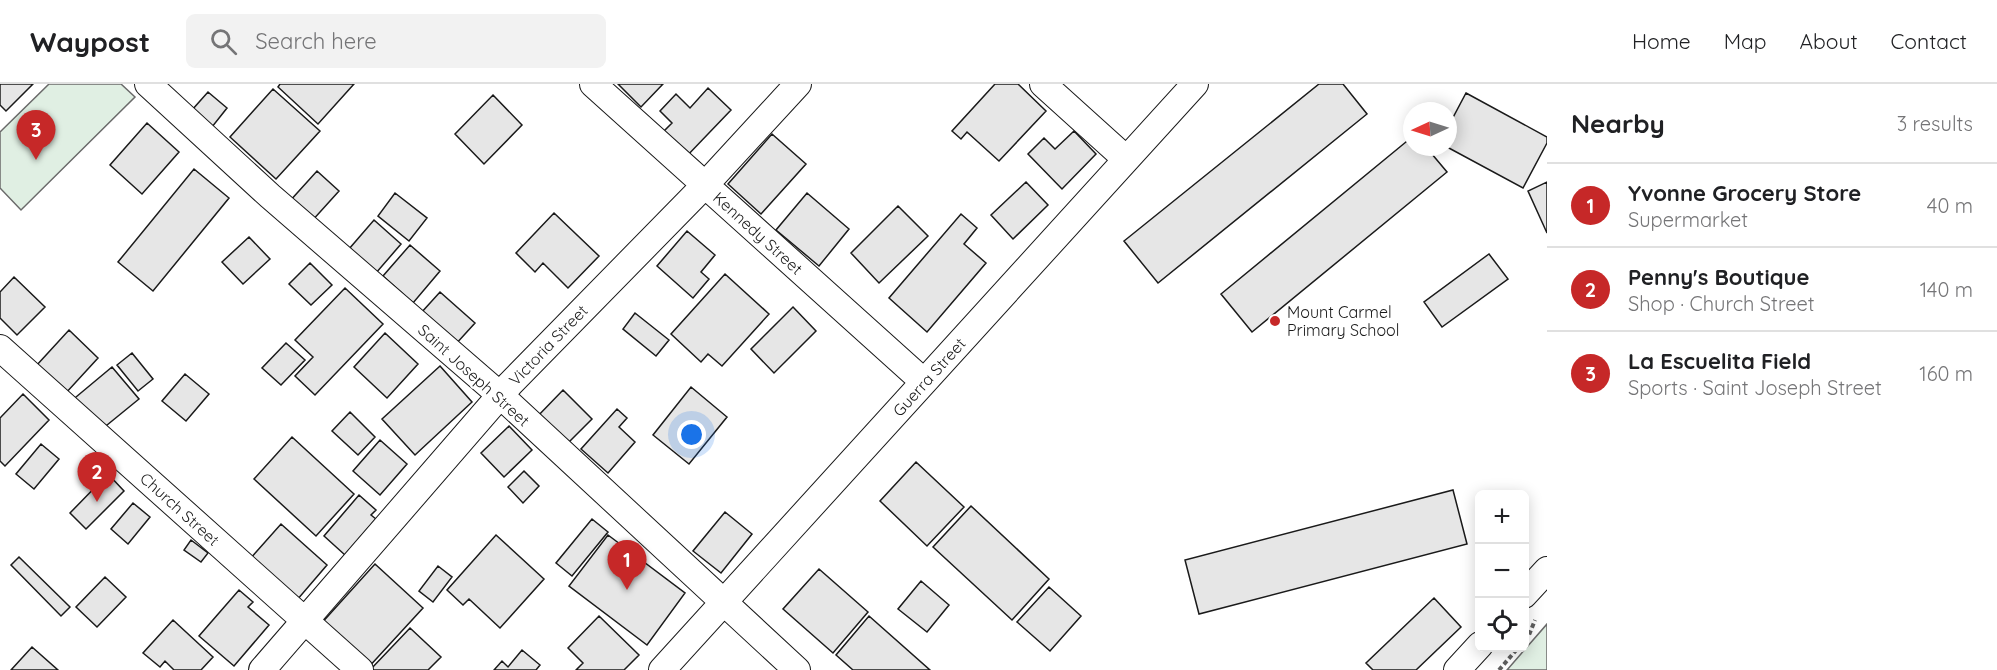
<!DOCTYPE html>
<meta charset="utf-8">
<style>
:root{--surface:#fff;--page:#f2f2f2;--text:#202124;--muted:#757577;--line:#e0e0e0;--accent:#c62828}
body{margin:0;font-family:Quicksand,sans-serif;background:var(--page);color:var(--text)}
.controls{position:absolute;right:18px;bottom:18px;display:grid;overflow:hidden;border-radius:9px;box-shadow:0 3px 15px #0003}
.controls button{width:54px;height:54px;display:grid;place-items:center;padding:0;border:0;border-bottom:2px solid var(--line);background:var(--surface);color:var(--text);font:30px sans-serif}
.compass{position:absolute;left:1403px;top:18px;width:54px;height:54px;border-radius:50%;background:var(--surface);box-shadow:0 3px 15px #0003;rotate:266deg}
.you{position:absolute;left:692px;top:351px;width:21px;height:21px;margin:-15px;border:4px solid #fff;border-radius:50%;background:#1a73e8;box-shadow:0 0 0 9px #1a73e833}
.badge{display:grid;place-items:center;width:39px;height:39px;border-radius:50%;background:var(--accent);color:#fff;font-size:20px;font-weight:700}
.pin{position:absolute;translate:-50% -50px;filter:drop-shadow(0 2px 3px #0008)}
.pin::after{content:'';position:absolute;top:32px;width:21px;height:18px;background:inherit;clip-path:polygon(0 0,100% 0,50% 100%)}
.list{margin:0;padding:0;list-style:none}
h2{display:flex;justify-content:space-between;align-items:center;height:78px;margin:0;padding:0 24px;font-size:26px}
h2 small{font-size:20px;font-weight:400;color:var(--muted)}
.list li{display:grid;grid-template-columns:39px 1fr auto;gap:18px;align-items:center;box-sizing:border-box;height:84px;padding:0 24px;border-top:2px solid var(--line)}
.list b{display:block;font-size:22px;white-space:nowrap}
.list p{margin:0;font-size:20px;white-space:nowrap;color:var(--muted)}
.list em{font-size:20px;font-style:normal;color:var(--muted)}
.icon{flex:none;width:33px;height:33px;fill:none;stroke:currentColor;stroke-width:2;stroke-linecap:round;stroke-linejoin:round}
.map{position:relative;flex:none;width:1547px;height:586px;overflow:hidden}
header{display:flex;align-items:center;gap:36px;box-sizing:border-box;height:84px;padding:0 30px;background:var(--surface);border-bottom:2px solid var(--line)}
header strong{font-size:28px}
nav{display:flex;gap:33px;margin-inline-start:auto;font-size:21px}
.search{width:420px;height:54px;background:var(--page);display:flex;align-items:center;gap:15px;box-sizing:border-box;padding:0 21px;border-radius:9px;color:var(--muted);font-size:22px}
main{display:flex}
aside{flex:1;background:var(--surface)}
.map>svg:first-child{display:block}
</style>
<header>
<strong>Waypost</strong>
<div class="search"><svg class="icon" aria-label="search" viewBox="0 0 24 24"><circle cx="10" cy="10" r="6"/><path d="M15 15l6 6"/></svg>Search here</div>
<nav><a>Home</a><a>Map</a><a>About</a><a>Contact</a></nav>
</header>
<main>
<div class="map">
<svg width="1547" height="586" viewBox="0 0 1547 586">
<rect width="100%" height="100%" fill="#fff"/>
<!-- green -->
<path fill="#e0efe3" stroke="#6a6a6a" stroke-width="1.5" d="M49,0H121L135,13L21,126L0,104V48Z
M1547,540V586H1507Z"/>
<!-- building -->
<path fill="#e6e6e6" stroke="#1a1a1a" stroke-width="1.5" d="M0,0H33L6,27L0,21Z
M280,0H354L318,40L278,3Z
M618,0H663L641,23Z
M995,0H1018L1046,27L999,77L967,48L961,55L952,47Z
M1319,0H1343L1367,30L1158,199L1124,157Z
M708,4L731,26L685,74L661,50L672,39L660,27L676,10L690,24Z
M273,5L320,47L276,95L230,53Z
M208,8L227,24L212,43L192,26Z
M1466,9L1547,53V59L1523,104L1447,63L1448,43Z
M493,11L522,41L484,80L455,50Z
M147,39L179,68L142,110L110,81Z
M1074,47L1096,70L1062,105L1028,70L1044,54L1055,65Z
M772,50L806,80L761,130L728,100Z
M1412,53V63H1426L1447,88L1252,248L1221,210Z
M194,85L229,114L153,207L118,178Z
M317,87L339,107L311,138L289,118Z
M1026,98L1048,121L1013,155L991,131Z
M1547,98V149L1528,107Z
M395,109L427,134L409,157L378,132Z
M807,109L849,145L819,182L776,146Z
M898,122L928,152L879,199L851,169Z
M554,129L599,172L568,204L543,179L535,188L516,169Z
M961,130L977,144L964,160L986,179L927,248L889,214Z
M374,136L401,160L376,189L349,165Z
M687,147L715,171L701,188L709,195L693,214L657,182Z
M249,153L270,175L243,200L222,178Z
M410,161L440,187L413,219L383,192Z
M1489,170L1508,195L1442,243L1424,218Z
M310,179L332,201L311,221L289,200Z
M725,190L769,230L722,282L708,270L701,278L671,250Z
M14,193L45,223L17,251L0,234V208Z
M345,204L383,240L315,311L295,292L313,273L295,256Z
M440,208L475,239L455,261L421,229Z
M793,223L816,247L774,289L751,265Z
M635,229L669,256L656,272L623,245Z
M69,246L98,274L65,310L36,282Z
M385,249L418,280L387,314L354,283Z
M286,259L305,276L281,301L262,284Z
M132,269L153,295L138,307L117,281Z
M440,282L472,318L415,371L382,335Z
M112,283L139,315L96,350L70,318Z
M185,290L209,310L186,337L162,317Z
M691,303L727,333L689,380L653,351Z
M563,306L592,335L564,363L535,335Z
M23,310L49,336L5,382L0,377V334Z
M617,325L627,334L619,343L635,358L608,389L581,365Z
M350,328L375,353L358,371L332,347Z
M509,342L532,366L504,393L481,369Z
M292,353L354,410L316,452L254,395Z
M380,356L407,380L380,411L353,387Z
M41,360L59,375L34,405L16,390Z
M916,378L964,423L927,462L880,417Z
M524,387L539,402L523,419L508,403Z
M108,390L124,407L86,445L70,429Z
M1453,406L1467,460L1199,530L1185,476Z
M359,411L376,426L371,431L376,435L345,471L324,452Z
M133,419L150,433L128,460L111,445Z
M971,422L1049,495L1012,536L933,463Z
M725,428L752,450L721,489L693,467Z
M592,435L608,448L572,492L556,479Z
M281,440L327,481L297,516L250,475Z
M496,451L544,495L500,544L469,515L463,521L447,506Z
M608,451L685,509L647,561L569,502Z
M191,456L208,469L201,478L184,466Z
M19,473L70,523L61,532L11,481Z
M375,480L423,524L366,586L319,542Z
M438,482L452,493L433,518L419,507Z
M819,485L868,528L833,569L783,525Z
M105,493L126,513L97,543L76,523Z
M921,497L949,521L927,548L898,525Z
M1049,503L1081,532L1050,567L1017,538Z
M239,506L253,518L248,523L269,541L234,582L199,552Z
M1434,514L1461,543L1416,586H1373L1366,579Z
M599,532L639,571L624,586H576L583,579L568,564Z
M869,532L930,586H853L836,571Z
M173,536L213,573L201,586H174L165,577L160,583L143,569Z
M410,544L441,573L428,586H370Z
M32,563L58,586H11Z
M522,566L540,581L536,586H494L502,577L508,583Z"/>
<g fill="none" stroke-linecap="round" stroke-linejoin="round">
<defs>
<path id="street" d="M148,0L270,112L500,311L797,586
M593,0L924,298
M1043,0L1126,75
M0,264L360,586
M1524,511L1547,486
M262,586L510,300L705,101L798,0
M662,586L1195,0
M1457,586L1480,561"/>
</defs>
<!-- street casing -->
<use href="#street" stroke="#1a1a1a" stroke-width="28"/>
<!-- path -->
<path stroke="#5f5f5f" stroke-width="4" stroke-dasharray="4.5 3" stroke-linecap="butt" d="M1524,556L1529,551L1535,536
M1499,586L1518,564"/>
<!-- street -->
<use href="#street" stroke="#fff" stroke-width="26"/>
</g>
<!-- markers -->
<circle fill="#c62828" stroke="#fff" stroke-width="2" cx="1275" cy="237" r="6"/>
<g text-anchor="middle" stroke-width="4.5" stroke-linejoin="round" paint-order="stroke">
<!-- street labels -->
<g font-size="16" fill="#1a1a1a" stroke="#fff">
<text transform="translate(758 149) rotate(42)" y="6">Kennedy Street</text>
<text transform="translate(548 261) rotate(-46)" y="6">Victoria Street</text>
<text transform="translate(474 291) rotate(42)" y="6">Saint Joseph Street</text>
<text transform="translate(929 293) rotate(-48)" y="6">Guerra Street</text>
<text transform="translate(180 425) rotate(42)" y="6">Church Street</text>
</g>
<!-- poi labels -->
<g font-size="16" fill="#1a1a1a" stroke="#fff" text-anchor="start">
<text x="1287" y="234">Mount Carmel<tspan x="1287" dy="18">Primary School</tspan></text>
</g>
</g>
</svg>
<div class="controls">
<button>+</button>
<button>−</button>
<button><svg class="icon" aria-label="locate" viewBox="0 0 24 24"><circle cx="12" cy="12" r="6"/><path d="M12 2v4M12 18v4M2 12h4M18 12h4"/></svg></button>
</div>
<svg class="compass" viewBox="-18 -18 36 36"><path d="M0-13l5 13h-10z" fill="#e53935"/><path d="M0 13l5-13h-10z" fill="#757577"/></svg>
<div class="you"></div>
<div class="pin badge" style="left:627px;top:506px">1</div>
<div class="pin badge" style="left:97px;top:418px">2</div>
<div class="pin badge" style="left:36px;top:76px">3</div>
</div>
<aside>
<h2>Nearby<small>3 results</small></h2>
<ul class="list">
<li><span class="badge">1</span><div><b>Yvonne Grocery Store</b><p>Supermarket</p></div><em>40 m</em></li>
<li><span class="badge">2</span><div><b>Penny's Boutique</b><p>Shop · Church Street</p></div><em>140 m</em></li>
<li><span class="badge">3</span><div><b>La Escuelita Field</b><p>Sports · Saint Joseph Street</p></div><em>160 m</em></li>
</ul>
</aside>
</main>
